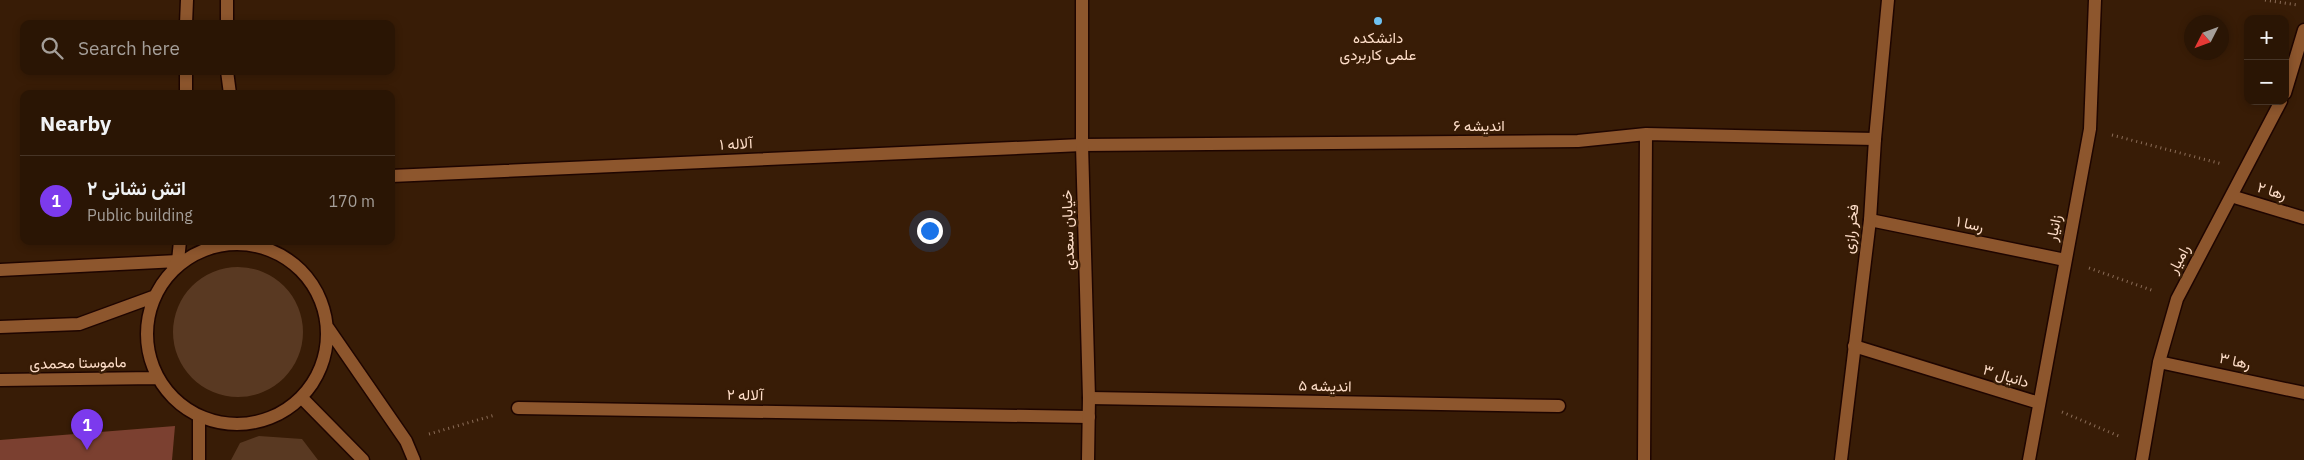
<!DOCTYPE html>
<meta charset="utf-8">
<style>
:root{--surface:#2a1504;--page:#362213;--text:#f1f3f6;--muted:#a59f9a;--line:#463426;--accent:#7c3aed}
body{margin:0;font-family:"IBM Plex Sans",Vazirmatn,sans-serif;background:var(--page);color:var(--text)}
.controls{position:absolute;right:15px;top:15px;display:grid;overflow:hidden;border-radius:10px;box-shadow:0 2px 8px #0003}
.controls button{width:45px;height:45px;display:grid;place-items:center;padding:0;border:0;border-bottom:1px solid var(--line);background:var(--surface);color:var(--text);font:25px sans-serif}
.compass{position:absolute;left:2184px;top:15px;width:45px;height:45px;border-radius:50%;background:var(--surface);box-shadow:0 2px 8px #0003;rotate:228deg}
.you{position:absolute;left:929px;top:230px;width:18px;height:18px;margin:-12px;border:4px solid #fff;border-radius:50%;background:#1a73e8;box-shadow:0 0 0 8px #1a73e833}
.badge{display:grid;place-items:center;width:32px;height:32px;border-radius:50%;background:var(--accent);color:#fff;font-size:16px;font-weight:700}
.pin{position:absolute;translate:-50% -41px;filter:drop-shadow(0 1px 2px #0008)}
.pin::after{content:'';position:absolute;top:26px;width:18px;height:15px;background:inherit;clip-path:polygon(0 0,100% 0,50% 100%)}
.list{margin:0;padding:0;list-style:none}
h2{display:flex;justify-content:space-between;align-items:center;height:65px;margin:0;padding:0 20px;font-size:21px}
h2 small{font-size:16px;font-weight:400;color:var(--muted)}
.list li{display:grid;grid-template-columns:32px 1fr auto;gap:15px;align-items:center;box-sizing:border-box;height:90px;padding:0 20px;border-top:1px solid var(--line)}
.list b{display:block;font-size:19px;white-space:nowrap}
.list p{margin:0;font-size:16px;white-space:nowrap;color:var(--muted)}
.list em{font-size:16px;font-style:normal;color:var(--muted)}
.icon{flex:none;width:28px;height:28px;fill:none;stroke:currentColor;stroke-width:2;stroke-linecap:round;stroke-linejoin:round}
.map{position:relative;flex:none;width:2304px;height:460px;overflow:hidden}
.search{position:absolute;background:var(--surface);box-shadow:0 2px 8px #0003;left:20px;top:20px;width:375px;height:55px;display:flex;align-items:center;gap:12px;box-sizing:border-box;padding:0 18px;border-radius:10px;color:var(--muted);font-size:19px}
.panel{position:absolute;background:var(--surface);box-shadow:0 2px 8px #0003;left:20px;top:90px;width:375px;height:155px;border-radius:10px}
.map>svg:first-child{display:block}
</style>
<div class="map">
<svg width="2304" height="460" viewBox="0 0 2304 460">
<rect width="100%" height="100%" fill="#381c06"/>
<!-- green -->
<path fill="#593922" d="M173 332a65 65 0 1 1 130 0a65 65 0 1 1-130 0Z
M259,436L302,439L318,460H231L240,443Z"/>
<!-- building -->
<path fill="#7b4030" d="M175,426L172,460H0V440Z"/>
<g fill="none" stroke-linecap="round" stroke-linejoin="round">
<defs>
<path id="minor" d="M2285,93L2304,30
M391,176L1082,145L1578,141L1646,134L1875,139
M2231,196L2304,218
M1870,220L2065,260
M0,270L178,261
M1854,346L2039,403
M2159,362L2304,393
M1089,398L1559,406
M518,408L1089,417
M199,460V417
M1644,460L1646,134
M2029,460L2090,129L2095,0
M2142,460L2159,362L2177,299L2281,101"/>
<path id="tertiary" d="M1082,0V145L1089,398L1088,460"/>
<path id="secondary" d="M227,0V24
M186,24L187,0
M227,71L230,94
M186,94V71
M147 334a90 90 0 1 1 180 0a90 90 0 1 1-180 0Z
M173,267L178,261L180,241
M0,327L79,324L153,297
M328,328L406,441L414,460
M0,380L157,378
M302,398L363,460
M1841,460L1870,220L1875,139L1888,0"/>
</defs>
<!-- minor casing -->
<use href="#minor" stroke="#1e0500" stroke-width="15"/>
<!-- tertiary casing -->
<use href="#tertiary" stroke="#1e0500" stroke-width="15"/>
<!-- secondary casing -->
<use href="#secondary" stroke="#1e0500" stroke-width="15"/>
<!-- path -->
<path stroke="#8b6d58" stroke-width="3" stroke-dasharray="1 4" stroke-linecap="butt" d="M2265,0L2298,5
M2112,135L2222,164
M2089,268L2154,291
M2062,412L2121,437
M429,434L495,415"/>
<!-- minor -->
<use href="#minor" stroke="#8d562d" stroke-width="12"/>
<!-- tertiary -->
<use href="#tertiary" stroke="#8d562d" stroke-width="12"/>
<!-- secondary -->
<use href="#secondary" stroke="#8d562d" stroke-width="12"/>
</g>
<!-- markers -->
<circle fill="#6ec2f3" stroke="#381c06" stroke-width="2" cx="1378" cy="21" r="5"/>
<g text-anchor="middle" stroke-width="5" stroke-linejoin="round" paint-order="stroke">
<!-- poi labels -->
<g font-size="15" fill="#fedec9" stroke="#381c06">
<text x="1378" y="43">دانشکده<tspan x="1378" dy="17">علمی کاربردی</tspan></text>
</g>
<!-- street labels -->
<g font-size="15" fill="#fedec9" stroke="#381c06">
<text x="1479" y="131">اندیشه ۶</text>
<text transform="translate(736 144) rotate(-3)" y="5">آلاله ۱</text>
<text transform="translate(2272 191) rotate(17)" y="5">رها ۲</text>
<text transform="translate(1970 224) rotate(12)" y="5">رسا ۱</text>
<text transform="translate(2054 228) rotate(-79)" y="5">زانیار</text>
<text transform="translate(1851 229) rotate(-84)" y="5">فخر رازی</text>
<text transform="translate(1068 230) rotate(-92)" y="5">خیابان سعدی</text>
<text transform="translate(2179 259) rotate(-62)" y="5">رامیار</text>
<text transform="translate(2235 361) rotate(12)" y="5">رها ۳</text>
<text transform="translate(78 363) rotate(-1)" y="5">ماموستا محمدی</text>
<text transform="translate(2006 376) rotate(17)" y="5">دانیال ۳</text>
<text transform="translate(1325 386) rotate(1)" y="5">اندیشه ۵</text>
<text transform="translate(745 395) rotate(1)" y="5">آلاله ۲</text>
</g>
</g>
</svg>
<div class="controls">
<button>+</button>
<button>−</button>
</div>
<svg class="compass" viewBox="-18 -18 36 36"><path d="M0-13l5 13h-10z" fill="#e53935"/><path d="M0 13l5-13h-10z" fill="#a59f9a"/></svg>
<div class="you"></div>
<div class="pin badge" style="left:87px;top:450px">1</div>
<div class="search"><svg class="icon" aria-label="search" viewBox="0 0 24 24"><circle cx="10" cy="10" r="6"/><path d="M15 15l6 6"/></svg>Search here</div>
<section class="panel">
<h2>Nearby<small></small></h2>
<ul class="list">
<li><span class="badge">1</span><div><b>اتش نشانی ۲</b><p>Public building</p></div><em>170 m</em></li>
</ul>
</section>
</div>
